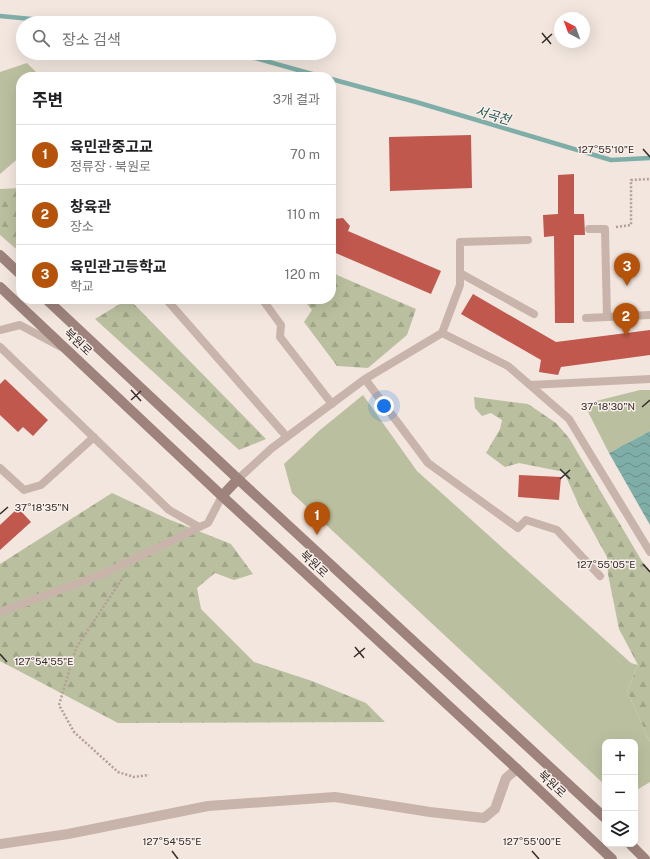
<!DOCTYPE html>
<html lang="ko">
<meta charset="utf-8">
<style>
:root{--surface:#fff;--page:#f2f2f2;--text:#202124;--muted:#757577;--line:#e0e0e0;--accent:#b45309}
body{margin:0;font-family:"Public Sans","Noto Sans KR",sans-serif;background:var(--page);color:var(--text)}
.controls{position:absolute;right:12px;bottom:12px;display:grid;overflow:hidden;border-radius:8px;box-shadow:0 4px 16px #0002}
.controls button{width:36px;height:36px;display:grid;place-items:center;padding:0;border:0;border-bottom:1px solid var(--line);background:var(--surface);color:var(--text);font:20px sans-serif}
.compass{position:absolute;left:554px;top:12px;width:36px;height:36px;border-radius:50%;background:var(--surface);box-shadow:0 4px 16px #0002;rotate:319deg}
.you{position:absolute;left:384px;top:406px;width:14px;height:14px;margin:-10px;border:3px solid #fff;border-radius:50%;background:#1a73e8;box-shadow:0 0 0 6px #1a73e833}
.badge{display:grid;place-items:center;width:26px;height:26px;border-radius:50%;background:var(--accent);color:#fff;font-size:13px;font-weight:700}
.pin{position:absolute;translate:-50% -33px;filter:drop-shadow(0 1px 2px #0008)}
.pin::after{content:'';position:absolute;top:21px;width:14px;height:12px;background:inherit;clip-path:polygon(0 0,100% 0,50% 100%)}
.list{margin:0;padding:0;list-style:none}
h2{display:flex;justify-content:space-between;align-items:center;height:52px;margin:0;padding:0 16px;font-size:17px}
h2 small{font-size:13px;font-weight:400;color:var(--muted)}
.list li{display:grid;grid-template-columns:26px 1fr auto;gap:12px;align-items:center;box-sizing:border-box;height:60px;padding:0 16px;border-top:1px solid var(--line)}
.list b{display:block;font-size:15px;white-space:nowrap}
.list p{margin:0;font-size:13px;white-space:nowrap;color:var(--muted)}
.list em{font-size:13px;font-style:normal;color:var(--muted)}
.icon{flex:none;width:22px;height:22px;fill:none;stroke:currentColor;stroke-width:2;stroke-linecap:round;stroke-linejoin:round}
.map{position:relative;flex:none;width:650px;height:859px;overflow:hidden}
.search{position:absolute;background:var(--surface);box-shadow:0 4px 16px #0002;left:16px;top:16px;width:320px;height:44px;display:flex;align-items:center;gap:10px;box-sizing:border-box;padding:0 14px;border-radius:22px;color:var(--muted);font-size:15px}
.panel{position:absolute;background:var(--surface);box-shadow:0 4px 16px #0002;left:16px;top:72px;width:320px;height:232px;border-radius:16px}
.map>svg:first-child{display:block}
</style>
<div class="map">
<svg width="650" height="859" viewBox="0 0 650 859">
<defs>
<pattern id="forest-firs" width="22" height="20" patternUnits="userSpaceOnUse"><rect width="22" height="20" fill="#bac09f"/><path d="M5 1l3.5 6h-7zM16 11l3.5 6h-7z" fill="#a0a589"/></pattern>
<pattern id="water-waves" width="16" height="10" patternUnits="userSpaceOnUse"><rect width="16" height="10" fill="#7faea8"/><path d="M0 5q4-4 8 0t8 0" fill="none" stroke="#698e89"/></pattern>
</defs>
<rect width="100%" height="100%" fill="#f2e6de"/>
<!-- grass -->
<path fill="#bac09f" d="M27,63L41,77H21V156L0,174V72Z
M640,390H650V431L609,453L584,404Z
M363,395L417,471L631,663L638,665L627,691L650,742V782L635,791V742H605V785L292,493L284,464L320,430Z"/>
<!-- forest -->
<path fill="url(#forest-firs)" d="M21,188V253L0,235V189Z
M331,265L337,275L416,309L407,335L368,368L337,366L304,322L312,310L303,299H331Z
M128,299H129L266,439L239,450L95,319Z
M474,397L528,404L556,423L569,438L643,563L650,571V742L627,691L638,665L619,629L608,574L607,557L580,508L564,472L519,463L505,467L486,453L500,429L502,420L491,413L482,416L475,408Z
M112,493L168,519L231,544L253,574L234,580L215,573L197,588L201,609L254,662L312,681L366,703L385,722L118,723L0,661V564Z"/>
<!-- water -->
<path fill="url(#water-waves)" d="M650,431V525L609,453Z"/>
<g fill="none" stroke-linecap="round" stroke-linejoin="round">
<!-- stream -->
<path stroke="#7faea8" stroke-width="4.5" d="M0,16L73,23
M237,53L323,77
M331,79L416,102L611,160L650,158"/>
</g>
<!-- building -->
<path fill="#c0584e" d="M471,135L472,188L390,191L389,137Z
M574,174V214H584L585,235H574V323H555L554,236L544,237L543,215L558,214V175Z
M331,201H332L334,219L343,218L350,226L348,231L441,271L431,294L331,251Z
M473,294L556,342L650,330V355L561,367L558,375L539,372L541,360L461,314Z
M5,379L48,420L33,436L23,427L18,432L0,415V384Z
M519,475L561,477L559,500L518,497Z
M18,508L31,522L0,550V525Z"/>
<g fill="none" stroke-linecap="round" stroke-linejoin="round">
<!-- path -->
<path stroke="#b59e95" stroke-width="2.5" stroke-dasharray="2 2" stroke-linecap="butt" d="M616,227L631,225V180L650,179
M124,576L76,648L59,705L74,732L118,772L134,777L149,775"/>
<!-- lane -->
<path stroke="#c9b4ab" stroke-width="8" d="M589,229H605L607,317
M460,273L534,314
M166,299L287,437
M262,299L281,325L280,337L332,404
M586,318L650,315
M0,330L20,325L61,347
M442,333L460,285V242L528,240
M0,347L169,510L199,527
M365,379L428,463L518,528L526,520L557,530L600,576
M530,385L650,379
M0,468L24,490L41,485L94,437
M238,479L272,448L365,379L442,333L508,366L569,419L650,552
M0,612L103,574L208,523L222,496"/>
<!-- street -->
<path stroke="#c9b4ab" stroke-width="10" d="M0,844L68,834L208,806L335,797L430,812L484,818L495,809L506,778L517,769"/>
<!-- secondary -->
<path stroke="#9d837c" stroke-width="10" d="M0,255L21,275
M0,287L222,496L517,769L612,859
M46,299L238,479L605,818
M222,496L238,479
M630,844L645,859"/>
</g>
<!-- ticks -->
<path fill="none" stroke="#372c2a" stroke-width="1.5" d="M542,33L551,44M542,43L552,34M643,149L650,157M131,390L141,401M131,400L141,391M642,407L650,400M560,469L570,479M560,479L570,470M0,514L8,507M643,564L650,572M355,647L364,658M0,654L7,662M354,657L365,648M172,851L178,859M532,851L539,859"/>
<g text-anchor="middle" stroke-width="3" stroke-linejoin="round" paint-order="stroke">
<!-- street labels -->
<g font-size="12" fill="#372c2a" stroke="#f9f0eb">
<text transform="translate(78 342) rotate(43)" y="4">북원로</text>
<text transform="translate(314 564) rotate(43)" y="4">북원로</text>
<text transform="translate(552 784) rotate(43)" y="4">북원로</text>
</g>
<!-- water labels -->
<g font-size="13" font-style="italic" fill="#215752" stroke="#f9f0eb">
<text transform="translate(493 115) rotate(16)" y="5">서곡천</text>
</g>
</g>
<g font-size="10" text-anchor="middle" fill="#372c2a" stroke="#f9f0eb" stroke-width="3" stroke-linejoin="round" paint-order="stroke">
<text x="606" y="153">127°55'10"E</text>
<text x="608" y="410">37°18'30"N</text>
<text x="42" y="511">37°18'35"N</text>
<text x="606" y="568">127°55'05"E</text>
<text x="44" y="665">127°54'55"E</text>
<text x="172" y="845">127°54'55"E</text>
<text x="532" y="845">127°55'00"E</text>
</g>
</svg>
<div class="controls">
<button>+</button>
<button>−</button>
<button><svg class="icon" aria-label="layers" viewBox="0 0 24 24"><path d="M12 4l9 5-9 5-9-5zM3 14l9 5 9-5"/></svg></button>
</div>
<svg class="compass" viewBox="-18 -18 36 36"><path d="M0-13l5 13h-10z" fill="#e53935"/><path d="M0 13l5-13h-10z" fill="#757577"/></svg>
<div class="you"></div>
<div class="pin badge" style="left:317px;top:535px">1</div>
<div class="pin badge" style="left:626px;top:336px">2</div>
<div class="pin badge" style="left:627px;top:286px">3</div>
<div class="search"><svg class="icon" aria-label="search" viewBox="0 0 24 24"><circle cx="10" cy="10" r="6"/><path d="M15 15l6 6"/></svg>장소 검색</div>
<section class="panel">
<h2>주변<small>3개 결과</small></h2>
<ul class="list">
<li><span class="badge">1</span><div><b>육민관중고교</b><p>정류장 · 북원로</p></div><em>70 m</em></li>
<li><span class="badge">2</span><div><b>창육관</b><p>장소</p></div><em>110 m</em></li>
<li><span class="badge">3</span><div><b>육민관고등학교</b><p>학교</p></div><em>120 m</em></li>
</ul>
</section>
</div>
